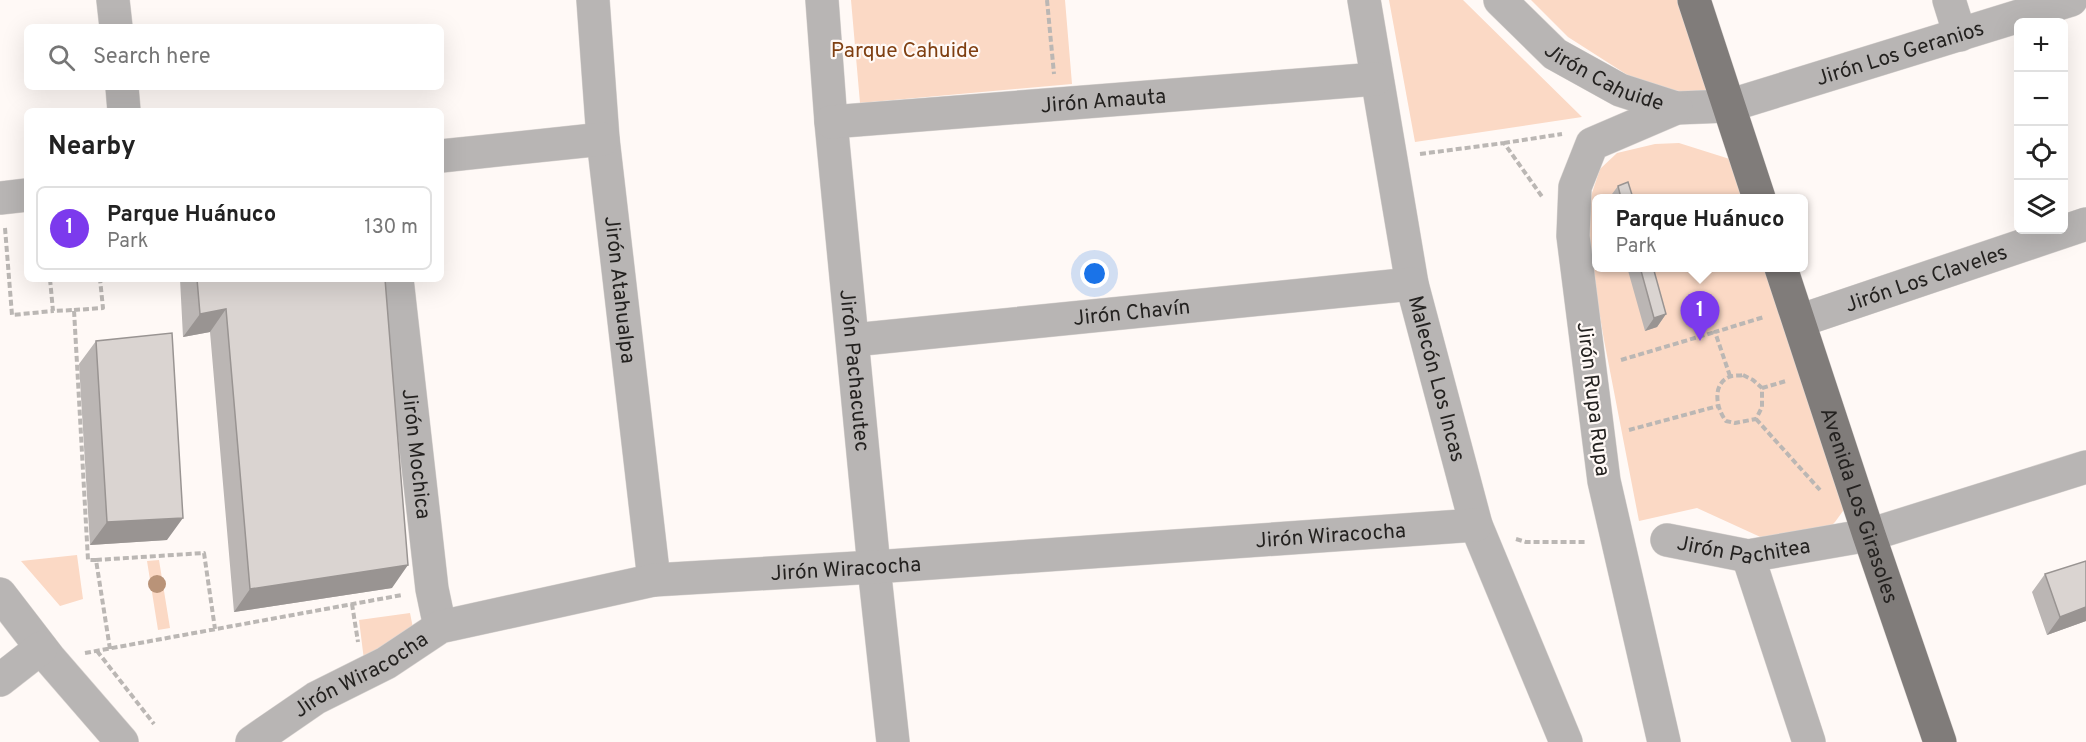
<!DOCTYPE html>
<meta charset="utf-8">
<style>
:root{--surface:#fff;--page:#f2f2f2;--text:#222;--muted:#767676;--line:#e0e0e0;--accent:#7c3aed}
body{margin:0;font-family:Overpass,sans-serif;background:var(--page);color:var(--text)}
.controls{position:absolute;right:18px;top:18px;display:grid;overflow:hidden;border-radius:9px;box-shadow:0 6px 24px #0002}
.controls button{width:54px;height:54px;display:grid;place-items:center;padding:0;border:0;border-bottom:2px solid var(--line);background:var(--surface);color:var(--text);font:30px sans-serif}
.you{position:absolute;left:1095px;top:274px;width:21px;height:21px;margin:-15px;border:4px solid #fff;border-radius:50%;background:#1a73e8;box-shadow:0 0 0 9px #1a73e833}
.badge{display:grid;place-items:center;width:39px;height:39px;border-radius:50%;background:var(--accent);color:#fff;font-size:20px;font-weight:700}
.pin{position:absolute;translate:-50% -50px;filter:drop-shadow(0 2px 3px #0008)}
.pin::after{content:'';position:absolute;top:32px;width:21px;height:18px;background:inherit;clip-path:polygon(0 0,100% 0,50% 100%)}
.popup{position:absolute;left:1592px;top:194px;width:216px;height:78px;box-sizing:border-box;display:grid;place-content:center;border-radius:9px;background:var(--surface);filter:drop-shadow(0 2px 4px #0005);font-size:20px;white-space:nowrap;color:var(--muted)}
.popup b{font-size:22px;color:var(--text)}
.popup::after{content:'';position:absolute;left:50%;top:100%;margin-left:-12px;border:12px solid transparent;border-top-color:var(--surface)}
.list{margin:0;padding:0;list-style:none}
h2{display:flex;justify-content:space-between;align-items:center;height:78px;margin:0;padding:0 24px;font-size:26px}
h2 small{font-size:20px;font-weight:400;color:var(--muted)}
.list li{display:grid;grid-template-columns:39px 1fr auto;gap:18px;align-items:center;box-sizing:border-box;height:84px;margin:0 12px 12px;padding:0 12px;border:2px solid var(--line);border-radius:9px}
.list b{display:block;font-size:22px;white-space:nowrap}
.list p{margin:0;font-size:20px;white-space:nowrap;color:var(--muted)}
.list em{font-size:20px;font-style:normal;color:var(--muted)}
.icon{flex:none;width:33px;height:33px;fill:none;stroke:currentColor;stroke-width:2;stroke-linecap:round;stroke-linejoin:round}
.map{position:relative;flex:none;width:2086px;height:742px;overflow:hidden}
.search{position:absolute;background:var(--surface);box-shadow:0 6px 24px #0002;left:24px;top:24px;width:420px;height:66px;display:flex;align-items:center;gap:15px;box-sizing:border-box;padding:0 21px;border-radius:9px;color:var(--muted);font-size:22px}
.panel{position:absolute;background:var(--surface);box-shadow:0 6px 24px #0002;left:24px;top:108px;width:420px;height:174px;border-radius:9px}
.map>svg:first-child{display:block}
</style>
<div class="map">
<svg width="2086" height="742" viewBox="0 0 2086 742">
<rect width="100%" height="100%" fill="#fff9f6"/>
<!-- green -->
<path fill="#fbd9c5" d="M851,0H1065L1072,84L860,103Z
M1389,0H1463L1582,117L1415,142Z
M1531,0H1680L1711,94L1669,90L1629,76L1568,37Z
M1679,143L1736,161L1748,198H1596V268H1771L1846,495L1843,511L1835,522L1824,533L1767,540L1697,508L1639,521L1604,340L1585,228L1589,202L1600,169L1617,153L1655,144Z
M77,555L83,599L60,606L21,561Z
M159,560L170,628L158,630L147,561Z
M410,613L414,633L364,660L359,620Z"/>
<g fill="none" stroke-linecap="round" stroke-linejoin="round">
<defs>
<g id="minor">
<path d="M113,0L116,27"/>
<path id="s1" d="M593,0L603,139L654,580"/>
<path id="s2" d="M822,0L831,122L874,567L893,742"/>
<path id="s3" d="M1364,0L1412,284L1476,525L1566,742"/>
<path id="s4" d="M1500,0L1555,54L1620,90L1676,108L1728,106L2071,0"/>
<path d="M1949,0L1960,35"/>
<path d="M122,87L124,111"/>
<path id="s5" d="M831,122L1376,79"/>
<path d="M441,156L603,139"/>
<path d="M0,198L27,195"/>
<path id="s6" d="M397,279L432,589L440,627"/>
<path id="s7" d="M1799,321L2086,224"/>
<path id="s8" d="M853,340L1412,284"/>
<path id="s9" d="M1667,540L1748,556L1869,535L2086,467"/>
<path d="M1748,556L1809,742"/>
<path d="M0,594L50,659L122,742"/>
<path d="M0,680L41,648"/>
<path id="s10" d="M252,742L316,698L386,663L440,627L654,580L874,567L1476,525"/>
<path d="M1664,742L1604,481L1573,236L1575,187L1592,144L1676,108"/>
</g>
<g id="major">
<path d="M1694,0L1759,198"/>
<path id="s11" d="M1781,268L1869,535L1940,742"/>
</g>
</defs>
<!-- minor casing -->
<use href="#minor" stroke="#dcd7d4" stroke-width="34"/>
<!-- major casing -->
<use href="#major" stroke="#dcd7d4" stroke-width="34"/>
<!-- path -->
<path stroke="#bbb7b4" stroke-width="4" stroke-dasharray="6 3" stroke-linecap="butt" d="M1047,0L1054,74
M1504,143L1562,134
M1420,154L1504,143L1543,198
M5,228L12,315L53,311
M50,279L53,311L74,310L88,560H96
M74,310L103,308L100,279
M1621,360L1715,332
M1743,375L1753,380L1762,388V407L1756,419L1735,423L1726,421C1717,410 1711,385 1729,377C1733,375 1739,376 1743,375Z
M1730,376L1715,332L1764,317
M1762,388L1786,381
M1756,419L1820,490
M1629,430L1718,406
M1516,539L1526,542H1586
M352,604L358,642
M110,649L96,560L204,553L215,629
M97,651L154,724
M85,653L402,595"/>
<!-- minor -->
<use href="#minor" stroke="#b8b5b4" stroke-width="33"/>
<!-- major -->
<use href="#major" stroke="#807c7a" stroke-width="33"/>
</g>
<!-- trees -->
<circle fill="#b99378" cx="157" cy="584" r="9"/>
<!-- wall -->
<path fill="#bbb6b4" d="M1618,186L1633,198H1609Z
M1627,267H1653L1666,314L1657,327L1645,331Z
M180,279H385L392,588L234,612L210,332L183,337Z
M96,341L167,540L90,545L79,364Z
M2086,561V621L2047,635L2032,592L2045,574Z"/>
<!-- shaded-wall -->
<path fill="#999492" d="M226,309L210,332L183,337L200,314Z
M1666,314L1657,327L1645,331L1654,318Z
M183,518L167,540L90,545L107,522Z
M408,565L392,588L234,612L250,589Z
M2086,607V621L2047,635L2060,617Z"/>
<!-- building -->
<path fill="#dad4d1" stroke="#999492" stroke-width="1.5" d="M1628,182L1633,198H1621L1618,186Z
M1640,267H1653L1666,314L1654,318Z
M197,279H385L408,565L250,589L226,309L200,314Z
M172,333L183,518L107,522L96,341Z
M2086,561V607L2060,617L2045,574Z"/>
<g text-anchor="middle" stroke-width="4.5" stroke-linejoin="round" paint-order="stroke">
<!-- park labels -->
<g font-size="21" fill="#7f3f11" stroke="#fff9f6">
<text x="905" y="57">Parque Cahuide</text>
</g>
<!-- street labels -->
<g font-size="21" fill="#242220" stroke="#fff9f6">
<text dy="7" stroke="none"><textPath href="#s4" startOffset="442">Jirón Los Geranios</textPath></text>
<text dy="7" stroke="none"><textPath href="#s4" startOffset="132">Jirón Cahuide</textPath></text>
<text dy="7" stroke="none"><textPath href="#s5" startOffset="273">Jirón Amauta</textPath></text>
<text dy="7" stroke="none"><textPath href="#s7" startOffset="134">Jirón Los Claveles</textPath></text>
<text dy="7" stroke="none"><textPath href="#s1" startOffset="291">Jirón Atahualpa</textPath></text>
<text dy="7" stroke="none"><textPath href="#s8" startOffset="280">Jirón Chavín</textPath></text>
<text dy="7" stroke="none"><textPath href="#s2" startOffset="372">Jirón Pachacutec</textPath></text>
<text dy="7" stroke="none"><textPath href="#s3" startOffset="386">Malecón Los Incas</textPath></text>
<text transform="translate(1594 399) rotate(83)" y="7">Jirón Rupa Rupa</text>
<text dy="7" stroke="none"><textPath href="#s6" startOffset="176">Jirón Mochica</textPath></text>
<text dy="7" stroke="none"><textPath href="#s11" startOffset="250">Avenida Los Girasoles</textPath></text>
<text dy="7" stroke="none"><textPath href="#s10" startOffset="1118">Jirón Wiracocha</textPath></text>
<text dy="7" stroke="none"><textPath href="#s9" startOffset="78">Jirón Pachitea</textPath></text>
<text dy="7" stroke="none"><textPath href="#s10" startOffset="632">Jirón Wiracocha</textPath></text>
<text dy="7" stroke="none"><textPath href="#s10" startOffset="128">Jirón Wiracocha</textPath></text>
</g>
</g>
</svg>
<div class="controls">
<button>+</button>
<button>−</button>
<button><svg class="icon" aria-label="locate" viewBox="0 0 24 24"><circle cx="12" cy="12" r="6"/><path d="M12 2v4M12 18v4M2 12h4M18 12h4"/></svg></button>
<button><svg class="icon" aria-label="layers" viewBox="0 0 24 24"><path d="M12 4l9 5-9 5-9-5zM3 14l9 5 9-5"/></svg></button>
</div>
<div class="you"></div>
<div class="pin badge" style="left:1700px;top:341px">1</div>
<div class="popup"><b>Parque Huánuco</b>Park</div>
<div class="search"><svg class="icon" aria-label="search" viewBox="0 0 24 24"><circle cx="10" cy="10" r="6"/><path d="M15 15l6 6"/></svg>Search here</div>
<section class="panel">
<h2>Nearby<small></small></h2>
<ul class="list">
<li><span class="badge">1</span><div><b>Parque Huánuco</b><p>Park</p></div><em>130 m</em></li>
</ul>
</section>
</div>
